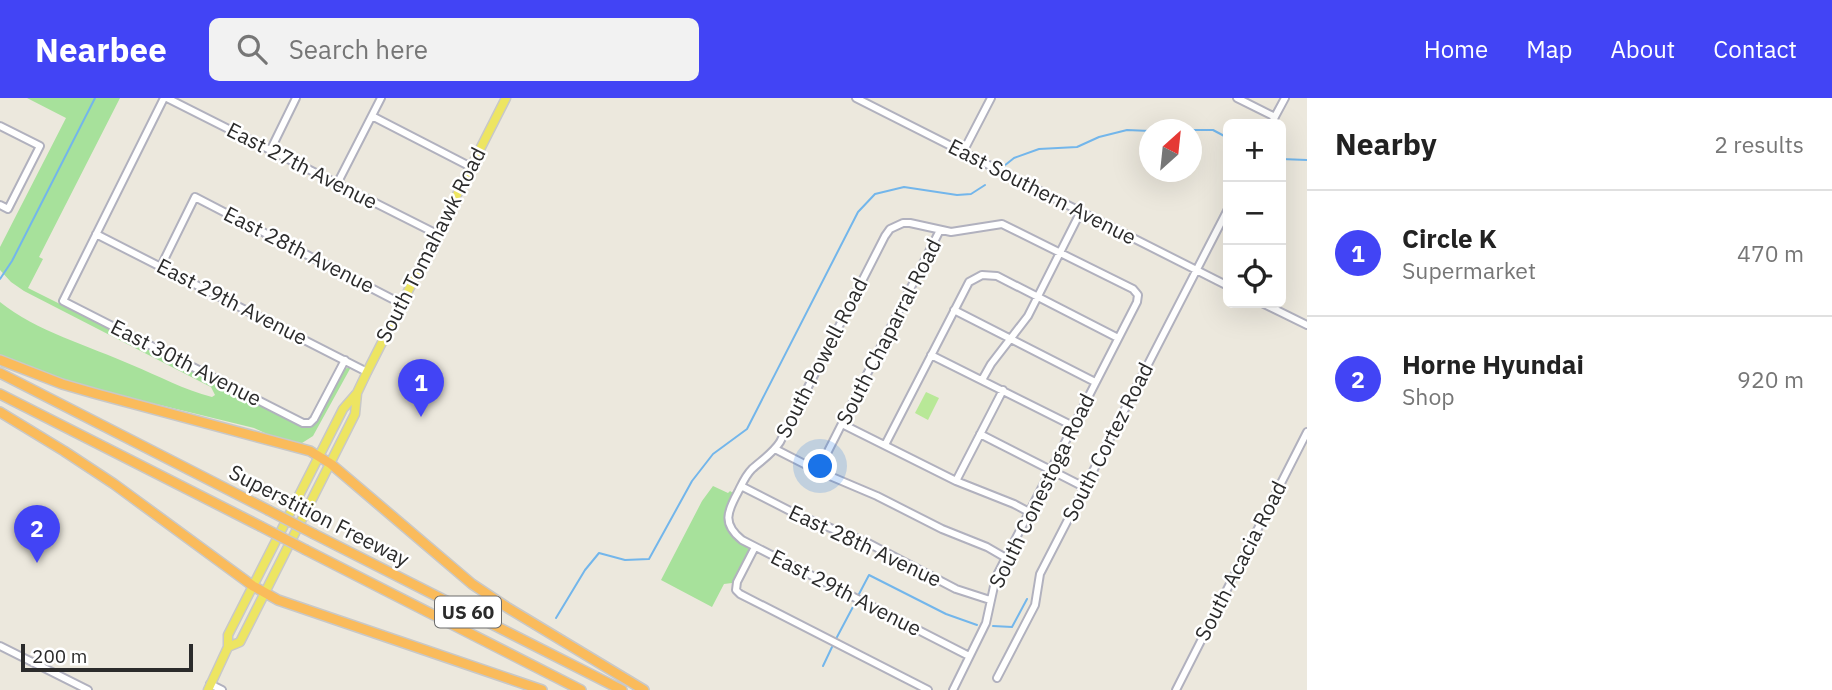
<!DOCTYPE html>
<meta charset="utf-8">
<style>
:root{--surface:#fff;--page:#f2f2f2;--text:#222;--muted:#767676;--line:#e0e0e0;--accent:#4244f5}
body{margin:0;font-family:"IBM Plex Sans",sans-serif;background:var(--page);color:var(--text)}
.controls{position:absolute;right:21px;top:21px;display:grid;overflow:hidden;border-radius:10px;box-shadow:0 7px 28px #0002}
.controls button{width:63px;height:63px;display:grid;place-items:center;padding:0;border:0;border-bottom:2px solid var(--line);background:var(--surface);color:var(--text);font:35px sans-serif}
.compass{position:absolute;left:1139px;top:21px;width:63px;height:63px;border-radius:50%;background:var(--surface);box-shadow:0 7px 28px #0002;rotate:27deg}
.scale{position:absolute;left:21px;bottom:18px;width:172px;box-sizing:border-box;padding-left:7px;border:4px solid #2b2b2b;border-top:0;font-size:19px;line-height:24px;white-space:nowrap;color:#2b2b2b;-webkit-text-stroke:5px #fff;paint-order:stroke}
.you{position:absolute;left:821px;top:369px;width:24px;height:24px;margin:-18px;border:5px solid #fff;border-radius:50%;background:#1a73e8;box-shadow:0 0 0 10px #1a73e833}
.badge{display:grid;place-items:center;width:46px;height:46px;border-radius:50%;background:var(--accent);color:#fff;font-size:23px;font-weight:700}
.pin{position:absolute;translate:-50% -58px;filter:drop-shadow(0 2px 4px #0008)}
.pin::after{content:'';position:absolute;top:37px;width:24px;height:21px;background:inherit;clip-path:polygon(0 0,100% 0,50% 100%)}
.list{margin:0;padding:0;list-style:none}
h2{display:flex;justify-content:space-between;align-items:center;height:91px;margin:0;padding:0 28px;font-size:30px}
h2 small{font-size:23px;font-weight:400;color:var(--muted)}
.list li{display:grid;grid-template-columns:46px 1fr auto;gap:21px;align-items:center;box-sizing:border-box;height:126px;padding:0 28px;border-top:2px solid var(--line)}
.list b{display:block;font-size:26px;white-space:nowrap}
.list p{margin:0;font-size:23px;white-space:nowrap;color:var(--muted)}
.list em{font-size:23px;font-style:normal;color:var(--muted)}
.icon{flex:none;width:38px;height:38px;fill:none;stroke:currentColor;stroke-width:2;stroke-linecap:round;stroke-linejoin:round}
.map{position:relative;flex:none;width:1307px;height:592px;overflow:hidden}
header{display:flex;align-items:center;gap:42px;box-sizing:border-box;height:98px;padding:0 35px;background:var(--accent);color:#fff}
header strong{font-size:33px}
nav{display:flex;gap:38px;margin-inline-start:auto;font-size:24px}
.search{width:490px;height:63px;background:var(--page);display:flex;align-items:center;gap:18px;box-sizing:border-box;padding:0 24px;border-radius:10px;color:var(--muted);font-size:26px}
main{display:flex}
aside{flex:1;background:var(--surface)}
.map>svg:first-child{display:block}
</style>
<header>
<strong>Nearbee</strong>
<div class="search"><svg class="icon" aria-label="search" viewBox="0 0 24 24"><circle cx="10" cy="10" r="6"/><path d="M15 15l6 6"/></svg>Search here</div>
<nav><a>Home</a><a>Map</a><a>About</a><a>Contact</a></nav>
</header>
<main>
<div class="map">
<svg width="1307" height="592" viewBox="0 0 1307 592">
<rect width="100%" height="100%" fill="#ece8dd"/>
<!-- green -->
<path fill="#a7e19b" d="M27,0H120L39,159L43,161L28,190L306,329L316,325L344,271L351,269L313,338L302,345H296L278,341L254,330L160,307L126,300L61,281L0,258V204C36,233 89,248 132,267C159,278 184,292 212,299L215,297L211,289L203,285L24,193L11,184L0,172V149L66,20Z
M713,388L728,395L730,393L733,395C726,410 719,427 734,440C739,444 744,447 749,451L746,461L732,485L724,486L712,509L661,482L702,403Z"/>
<!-- pitch -->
<path fill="#b8e897" d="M926,294L939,300L928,322L915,315Z"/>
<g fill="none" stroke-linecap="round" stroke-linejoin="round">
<!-- stream -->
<path stroke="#73b6eb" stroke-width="2" d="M1192,32H1213L1228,40
M1281,61L1307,62
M1004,68L1014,60L1039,51L1077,49L1099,39L1127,32L1150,33
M0,181L12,163L95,0
M859,496L869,477L946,516L977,527
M556,520L585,472L599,455L625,462L649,461L692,383L713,356L747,331L858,114L875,96L904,89L957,97L971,96L985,87
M993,528L1012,529L1027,501
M837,539L855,505
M823,568L832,549"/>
<defs>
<path id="minor" d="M164,0L63,203L303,325H310L314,321L345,262
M167,0L437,136
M856,0L1228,188
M1237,0L1275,19
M372,18L471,69
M1271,26L1285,0
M0,28L40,48L8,111L0,107
M270,53L296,0
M963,54L991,0
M337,86L381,0
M96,136L367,274
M161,168L195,99L402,206
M1262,205L1307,227
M954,212L1095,284
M931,257L1073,328
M982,282L991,266L1028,218L1081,113
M842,326L956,383L1014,406L1029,414
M980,336L1084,389
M885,347L969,184L982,177L997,178L1118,240
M775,351L818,373L877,398L942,431L987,449L1006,460
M818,373L940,132
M956,383L1003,292
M741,388L800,418L866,444L956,491L990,502
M755,449L737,484L736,492L740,496L928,592
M0,548L88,592
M997,580L1035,507L1040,476L1228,111
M210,586L222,592
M953,592L986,525L996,479L1137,204L1138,197L1133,191L1002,126L951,134L910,125H903L890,131L885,138L780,344C773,355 762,362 752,371C745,378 742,386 738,394C727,414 722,426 742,442L969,558
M1176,592L1307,334"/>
<path id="major" d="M228,549L240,544L355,316L357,295L367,274L506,0
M208,592L228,549V537L343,311L356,296"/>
<path id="highway" d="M0,262L62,286L97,296L310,353L331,366L472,486L508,510L644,592
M0,275L268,412
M0,296L260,428
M0,314L64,353L114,386L253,488L278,502L542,592
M314,436L622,592
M306,452L581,592"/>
</defs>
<!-- minor casing -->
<use href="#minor" stroke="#b1b1be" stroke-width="10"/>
<!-- major casing -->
<use href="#major" stroke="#c8c8c8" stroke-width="11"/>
<!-- highway casing -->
<use href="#highway" stroke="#c8c8c8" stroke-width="12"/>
<!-- minor -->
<use href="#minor" stroke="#fff" stroke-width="6"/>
<!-- major -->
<use href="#major" stroke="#ede562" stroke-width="8"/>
<!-- highway -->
<use href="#highway" stroke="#fabb5b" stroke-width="9"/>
<defs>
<path id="highway-bridge" d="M268,412L314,436
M260,428L306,452"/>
</defs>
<!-- highway-bridge casing -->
<use href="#highway-bridge" stroke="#c8c8c8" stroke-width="12" stroke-linecap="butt"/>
<!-- highway-bridge -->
<use href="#highway-bridge" stroke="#fabb5b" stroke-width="9"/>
</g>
<g text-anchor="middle" stroke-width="5" stroke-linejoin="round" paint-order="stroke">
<!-- shield labels -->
<rect fill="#fff" stroke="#6b6b6b" stroke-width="2" x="435" y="498.5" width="66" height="31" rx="5"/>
<g font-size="19" font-weight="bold" fill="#2b2b2b">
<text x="468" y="521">US 60</text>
</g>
<!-- street labels -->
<g font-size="21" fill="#2b2b2b" stroke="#fff">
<text transform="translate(302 68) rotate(27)" y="7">East 27th Avenue</text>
<text transform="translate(1042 94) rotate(27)" y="7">East Southern Avenue</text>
<text transform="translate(431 147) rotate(-63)" y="7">South Tomahawk Road</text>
<text transform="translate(299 152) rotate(27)" y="7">East 28th Avenue</text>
<text transform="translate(232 204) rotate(27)" y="7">East 29th Avenue</text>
<text transform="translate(889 234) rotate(-63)" y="7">South Chaparral Road</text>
<text transform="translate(822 260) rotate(-63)" y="7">South Powell Road</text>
<text transform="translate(186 265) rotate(27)" y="7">East 30th Avenue</text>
<text transform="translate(1108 344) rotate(-63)" y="7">South Cortez Road</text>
<text transform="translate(1042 393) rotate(-64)" y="7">South Conestoga Road</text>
<text transform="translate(319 418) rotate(27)" y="7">Superstition Freeway</text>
<text transform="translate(865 448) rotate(25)" y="7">East 28th Avenue</text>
<text transform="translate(1241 463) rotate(-63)" y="7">South Acacia Road</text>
<text transform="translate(846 495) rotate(27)" y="7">East 29th Avenue</text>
</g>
</g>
</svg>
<div class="controls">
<button>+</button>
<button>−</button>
<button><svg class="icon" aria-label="locate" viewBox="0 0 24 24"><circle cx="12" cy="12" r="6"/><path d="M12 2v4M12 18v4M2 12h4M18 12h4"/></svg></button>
</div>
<svg class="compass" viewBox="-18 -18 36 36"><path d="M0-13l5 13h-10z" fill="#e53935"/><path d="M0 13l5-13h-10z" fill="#767676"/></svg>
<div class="scale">200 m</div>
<div class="you"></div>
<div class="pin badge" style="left:421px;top:319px">1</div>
<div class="pin badge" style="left:37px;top:465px">2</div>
</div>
<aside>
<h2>Nearby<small>2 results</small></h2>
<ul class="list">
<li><span class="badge">1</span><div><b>Circle K</b><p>Supermarket</p></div><em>470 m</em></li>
<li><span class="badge">2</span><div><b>Horne Hyundai</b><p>Shop</p></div><em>920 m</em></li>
</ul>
</aside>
</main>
